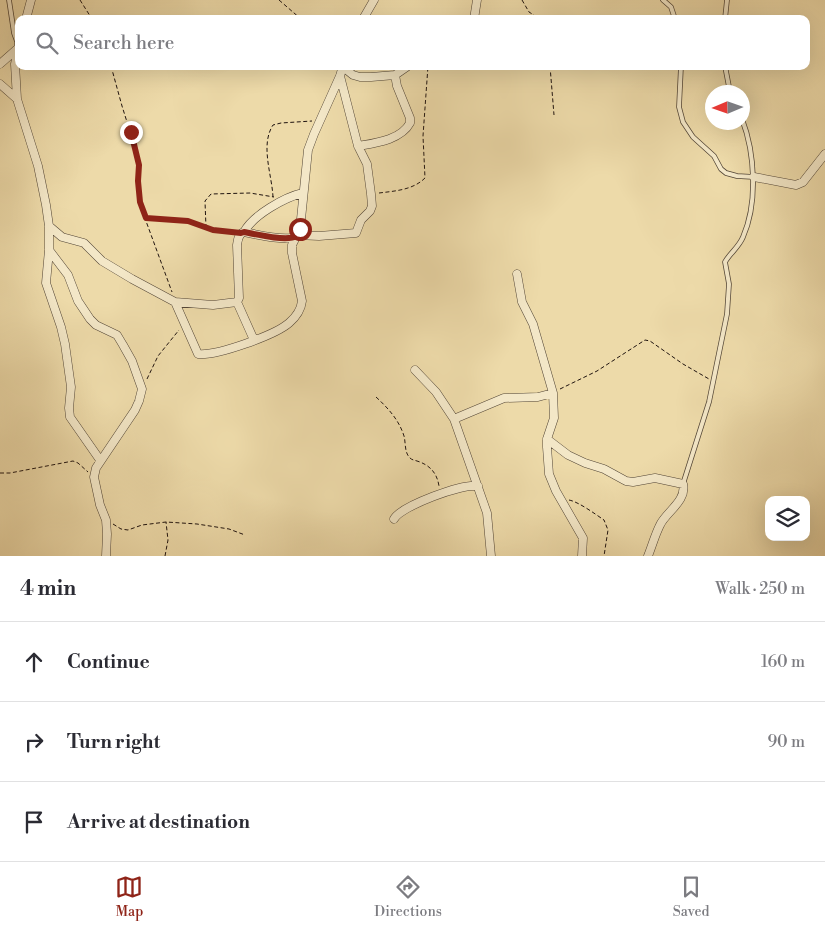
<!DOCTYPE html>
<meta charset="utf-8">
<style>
:root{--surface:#fff;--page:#f2f2f3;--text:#2b2b33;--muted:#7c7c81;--line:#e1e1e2;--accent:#8f2418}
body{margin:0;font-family:"Libre Bodoni",serif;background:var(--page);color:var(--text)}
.controls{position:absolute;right:15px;bottom:15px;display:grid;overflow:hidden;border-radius:10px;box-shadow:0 5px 20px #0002}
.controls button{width:45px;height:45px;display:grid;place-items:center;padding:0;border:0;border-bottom:1px solid var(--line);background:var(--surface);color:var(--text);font:25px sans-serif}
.compass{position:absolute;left:705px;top:85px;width:45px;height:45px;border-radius:50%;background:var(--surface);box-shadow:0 5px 20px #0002;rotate:268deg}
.stop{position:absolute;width:15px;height:15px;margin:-11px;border:4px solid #8f2418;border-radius:50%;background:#fff}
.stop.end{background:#8f2418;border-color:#fff;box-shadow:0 1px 5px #0008}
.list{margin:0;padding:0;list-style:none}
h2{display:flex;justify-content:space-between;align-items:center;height:65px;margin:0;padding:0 20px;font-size:21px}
h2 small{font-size:16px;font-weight:400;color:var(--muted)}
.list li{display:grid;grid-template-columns:32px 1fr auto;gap:15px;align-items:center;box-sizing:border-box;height:80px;padding:0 20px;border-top:1px solid var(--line)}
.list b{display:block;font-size:19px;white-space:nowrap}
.list em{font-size:16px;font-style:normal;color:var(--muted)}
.icon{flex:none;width:28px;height:28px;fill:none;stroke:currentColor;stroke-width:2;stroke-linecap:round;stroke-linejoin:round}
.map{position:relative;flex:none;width:825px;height:556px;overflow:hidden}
.search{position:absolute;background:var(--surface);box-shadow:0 5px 20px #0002;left:15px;right:15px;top:15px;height:55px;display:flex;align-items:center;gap:12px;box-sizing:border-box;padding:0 18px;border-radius:10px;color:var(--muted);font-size:19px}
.sheet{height:305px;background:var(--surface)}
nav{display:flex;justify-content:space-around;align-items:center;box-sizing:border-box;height:70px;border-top:1px solid var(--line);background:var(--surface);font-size:14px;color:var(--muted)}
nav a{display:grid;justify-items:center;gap:2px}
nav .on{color:var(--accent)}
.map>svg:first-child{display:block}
</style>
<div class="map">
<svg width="825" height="556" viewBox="0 0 825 556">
<rect width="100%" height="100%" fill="#eddaa9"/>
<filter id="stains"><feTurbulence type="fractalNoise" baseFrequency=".004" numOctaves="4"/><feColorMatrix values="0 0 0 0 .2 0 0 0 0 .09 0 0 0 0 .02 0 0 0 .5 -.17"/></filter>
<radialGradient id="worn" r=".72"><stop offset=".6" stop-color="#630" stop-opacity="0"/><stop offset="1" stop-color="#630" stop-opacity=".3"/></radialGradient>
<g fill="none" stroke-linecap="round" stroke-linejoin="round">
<defs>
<path id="lane" d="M9,0L14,33L18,44
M663,0L671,7L675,19
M725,19L727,0
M681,66L679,107L683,122L693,137L714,156L721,169L726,173L737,176L754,177
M725,66L730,92
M683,484L709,402L727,314L729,284L725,262C730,253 739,247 743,237C758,203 755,153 742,119"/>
<path id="street" d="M26,19L31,0
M363,19L374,0
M474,19L477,0
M0,64L17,49
M343,67L353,75L360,77H371L395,75L408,66
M0,84L17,99L38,166L46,205L49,226V250L46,283L61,327L65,344L71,387L69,408L70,417L100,460
M17,99L15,64L19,44
M358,146C375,143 401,140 410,123V118L397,86L395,75
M754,177L796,185L803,182L825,154
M49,226L62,237L84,243L102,261L132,279L175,302L213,305L237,302L239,298L237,245C238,240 238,234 244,232C254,234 288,242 296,236C297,235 299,230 300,229L308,150L314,134L340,76L343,66
M244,232C253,215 285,197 303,193
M49,250L68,275L78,301L90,319L96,325L117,335L123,345L132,361L142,389L139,401L135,410L96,468L94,477L100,505L106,520L107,534L106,556
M517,274L522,302L533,324L553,393L554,418L547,439V447L549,474L556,491L583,538L582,556
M175,302L198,354C217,356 275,335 289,323C296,317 301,310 302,301L292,253V245L297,235L319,236L356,233L361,220L370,211L372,206L371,194L367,164L358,146L340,76
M237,302L254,340
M415,370L436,392L454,419L487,513L491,556
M454,419L504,398L538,397L553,393
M547,439L568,455L585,463L604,469L626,481L633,482L655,478L683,484C687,501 666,512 660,525C655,535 652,546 648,556
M394,519C401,506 463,483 478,486"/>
</defs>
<!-- lane casing -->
<use href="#lane" stroke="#524536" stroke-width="5.5"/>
<!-- street casing -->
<use href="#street" stroke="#524536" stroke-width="9"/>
<!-- path -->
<path stroke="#1f130f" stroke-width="1" stroke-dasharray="4 2.5" stroke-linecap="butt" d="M80,0L92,19
M279,0L301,19
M522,0L529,12L540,19
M111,66L122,106L137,154L139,165L138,181L139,202L172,292
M550,66L554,115
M379,193C395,191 413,190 425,178L423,136L428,66
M273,197C272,175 260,145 273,125L281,123L312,121
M146,218L188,221L213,230L233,232
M206,228L205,201L211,194L250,193L274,197
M147,379L158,356L179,330
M560,389L597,371L645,340L650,341L683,364L709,379
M376,397C388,408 399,420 404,436C406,443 404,452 410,458C412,460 414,460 417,461C430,465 437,473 439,486
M0,473H10L73,461L78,463L88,472
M569,500C579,502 595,514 604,520L608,530L604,556
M113,524L121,529L128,530L142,525L166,522L197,524L229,529L245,535
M165,556L168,540L166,522"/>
<!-- lane -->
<use href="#lane" stroke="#f3e7c7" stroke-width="4"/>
<!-- street -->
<use href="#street" stroke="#f3e7c7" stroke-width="8"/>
</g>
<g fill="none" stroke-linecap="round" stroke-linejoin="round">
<!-- route -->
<path stroke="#8f2418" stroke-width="6" d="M131,132L139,165L138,181L140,202L146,218L188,221L213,230L241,233L244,232C254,234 288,242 296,236C297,235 299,230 300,229"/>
</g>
<rect width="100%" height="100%" filter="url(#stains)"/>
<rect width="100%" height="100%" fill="url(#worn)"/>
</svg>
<div class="controls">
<button><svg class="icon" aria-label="layers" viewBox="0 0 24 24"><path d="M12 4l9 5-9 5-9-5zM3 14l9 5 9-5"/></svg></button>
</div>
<svg class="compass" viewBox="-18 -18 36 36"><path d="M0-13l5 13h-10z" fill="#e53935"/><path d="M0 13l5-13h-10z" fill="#7c7c81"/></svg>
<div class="stop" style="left:300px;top:229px"></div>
<div class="stop end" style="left:131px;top:132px"></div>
<div class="search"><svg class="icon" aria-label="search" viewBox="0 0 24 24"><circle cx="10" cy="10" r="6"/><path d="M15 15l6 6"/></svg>Search here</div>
</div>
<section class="sheet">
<h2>4 min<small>Walk · 250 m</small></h2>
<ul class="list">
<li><svg class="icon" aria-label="ahead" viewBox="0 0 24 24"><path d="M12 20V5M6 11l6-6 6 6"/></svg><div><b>Continue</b></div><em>160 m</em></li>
<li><svg class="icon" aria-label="right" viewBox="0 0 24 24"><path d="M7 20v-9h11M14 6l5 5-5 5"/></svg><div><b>Turn right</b></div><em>90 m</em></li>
<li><svg class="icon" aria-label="arrive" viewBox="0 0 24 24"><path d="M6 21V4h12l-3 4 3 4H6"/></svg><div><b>Arrive at destination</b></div></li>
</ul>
</section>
<nav>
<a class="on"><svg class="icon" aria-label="map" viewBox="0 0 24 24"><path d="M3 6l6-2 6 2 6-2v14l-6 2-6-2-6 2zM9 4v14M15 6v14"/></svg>Map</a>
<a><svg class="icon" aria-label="directions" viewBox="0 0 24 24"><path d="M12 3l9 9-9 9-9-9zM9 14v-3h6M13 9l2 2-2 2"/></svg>Directions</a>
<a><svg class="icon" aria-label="saved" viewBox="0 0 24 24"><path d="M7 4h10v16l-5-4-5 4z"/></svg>Saved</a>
</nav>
